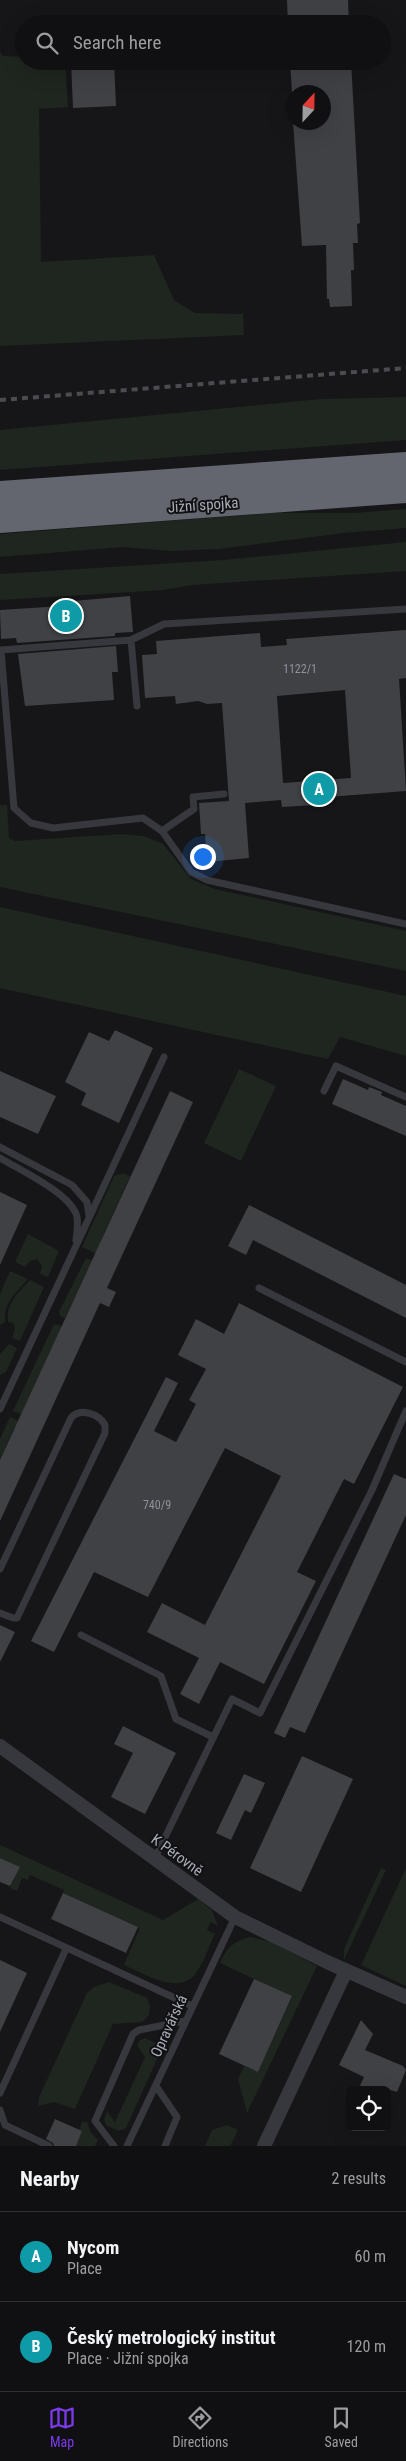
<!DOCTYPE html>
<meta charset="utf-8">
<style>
:root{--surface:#101012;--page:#19191b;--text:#f1f3f6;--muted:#9c9d9f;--line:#303032;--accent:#7c3aed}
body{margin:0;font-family:"Roboto Condensed",sans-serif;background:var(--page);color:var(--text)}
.controls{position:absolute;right:15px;bottom:15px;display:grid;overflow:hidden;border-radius:8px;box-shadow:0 5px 20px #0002}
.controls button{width:45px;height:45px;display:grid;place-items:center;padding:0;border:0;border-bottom:1px solid var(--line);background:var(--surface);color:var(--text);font:25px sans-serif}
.compass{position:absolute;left:286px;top:85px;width:45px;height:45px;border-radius:50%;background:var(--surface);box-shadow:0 5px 20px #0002;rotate:22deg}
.you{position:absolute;left:202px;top:856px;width:18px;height:18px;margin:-12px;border:4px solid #fff;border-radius:50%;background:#1a73e8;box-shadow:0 0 0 8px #1a73e833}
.badge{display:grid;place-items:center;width:32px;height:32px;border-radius:50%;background:var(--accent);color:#fff;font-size:16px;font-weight:700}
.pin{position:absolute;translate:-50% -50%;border:2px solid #fff;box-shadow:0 1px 5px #0006}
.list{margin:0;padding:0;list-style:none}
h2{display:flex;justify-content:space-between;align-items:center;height:65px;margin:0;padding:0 20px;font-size:21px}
h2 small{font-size:16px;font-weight:400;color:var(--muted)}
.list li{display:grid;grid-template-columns:32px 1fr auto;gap:15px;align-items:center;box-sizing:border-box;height:90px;padding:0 20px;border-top:1px solid var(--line)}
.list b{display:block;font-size:19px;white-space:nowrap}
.list p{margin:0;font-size:16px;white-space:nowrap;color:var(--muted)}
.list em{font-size:16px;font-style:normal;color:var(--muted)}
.icon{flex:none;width:28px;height:28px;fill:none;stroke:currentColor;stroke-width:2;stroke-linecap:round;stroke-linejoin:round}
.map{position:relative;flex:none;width:406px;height:2146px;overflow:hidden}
.search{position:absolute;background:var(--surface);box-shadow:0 5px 20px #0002;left:15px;right:15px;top:15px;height:55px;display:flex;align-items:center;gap:12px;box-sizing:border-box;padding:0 18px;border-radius:28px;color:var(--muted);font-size:19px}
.sheet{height:245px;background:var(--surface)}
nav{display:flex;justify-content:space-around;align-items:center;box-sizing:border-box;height:70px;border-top:1px solid var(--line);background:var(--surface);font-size:14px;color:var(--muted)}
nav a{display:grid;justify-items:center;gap:2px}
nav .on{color:var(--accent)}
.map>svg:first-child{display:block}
</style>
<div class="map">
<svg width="406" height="2146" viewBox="0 0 406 2146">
<rect width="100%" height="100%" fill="#161618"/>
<!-- green -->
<path fill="#1e261f" d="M0,52L3,56L24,57V61H65L68,107L39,109L41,262L154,255L174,300L195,313L243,314L244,335L0,346Z
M406,397V440L0,470V430L321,399Z
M406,509V528L344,533L218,549L170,551L123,547L0,557V534L273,513H354Z
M406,542V571L192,585L164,590L0,600V574L223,560Z
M0,805H7L9,838L15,841L121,834L144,836L163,844L191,879L215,889L406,931V971L0,887Z
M0,907L406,996V1056L340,1037L328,1059L0,988Z
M239,1069L276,1086L241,1161L204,1143Z
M123,1173L130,1176L101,1240L103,1257L82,1247L114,1176Z
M28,1234L59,1251L48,1277L40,1274L42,1266L37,1259L30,1261L25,1267L15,1262Z
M86,1258L92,1260L65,1318L60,1316L59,1312Z
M10,1271L28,1279C16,1293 3,1303 5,1322L0,1325V1294Z
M30,1280L44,1287L20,1341L12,1338L15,1328L13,1323L8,1322C6,1303 18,1293 30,1280Z
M54,1324L62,1326L24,1408V1416L13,1411Z
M9,1344L17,1348L6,1372L0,1375V1354Z
M10,1417L21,1422L14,1428L0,1460V1439Z
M0,1845L163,1920L198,1899L212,1910L218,1926L211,1922L207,1930L215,1934C209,1946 205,1959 198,1970C182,1998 145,1974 124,1965L140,1928L63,1893L64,1890L30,1875L28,1880L22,1878L17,1891L10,1888L19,1867L0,1858Z
M381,1868L386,1870L344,1960V1949Z
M406,1868V1986L361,1965Z
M251,1937L271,1942L317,1966L247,2113L238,2079L244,2066L258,2072L292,1997L220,1963C226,1948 235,1940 251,1937Z
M109,1982L147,1998L150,2006L149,2015L142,2022L113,2024L75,2109L54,2102L38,2106L39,2097L87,1993L94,1987Z
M145,2038L159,2044L161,2050L126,2128L119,2131L107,2126L104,2120L107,2111L115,2122L145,2057L137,2045L140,2040Z
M82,2122H87L91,2133L98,2140L95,2146H76L82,2131L79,2130Z
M227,2125L238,2130L230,2146H205L212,2130Z"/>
<!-- building -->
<path fill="#404145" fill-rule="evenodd" d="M287,0H348L349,24H288Z
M71,61H114L116,106L73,108Z
M290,61H351L360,223L357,224L358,243H353L354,270H351L352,306L330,307L329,299H327L326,245L302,246L293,122H324V92H292Z
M130,596L133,632L115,633V636L17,643L16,638L1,639L0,610L62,606V602Z
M406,630V678L399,679L406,791L315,798V805L282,807L281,800L245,803L249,858L207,862L205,834H201L199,803L229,801L222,703L207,704L198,701L176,704L175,696L145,698L142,655L157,654L156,641L260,633L261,647L287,645L286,639ZM345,690L351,778L283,783L277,696Z
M116,646L118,672H112L114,700L25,706L18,654Z
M115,1030L153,1048L119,1123L81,1105L86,1093L65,1082L89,1032L109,1041Z
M0,1071L56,1096L38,1134L0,1117Z
M343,1079L368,1090L369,1087L382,1092L381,1095L406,1106V1136L332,1104Z
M170,1091L193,1102L107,1288L116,1292L109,1307L100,1303L0,1521V1460Z
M0,1192L27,1205L0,1265Z
M249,1205L406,1285V1318L253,1240L246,1255L228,1246Z
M239,1303L403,1387L354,1484L344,1479L297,1572L316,1581L264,1684L220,1662L199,1704L180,1694L199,1658L147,1632L162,1603L205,1625L281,1476L225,1448L148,1597L94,1572L54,1652L31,1641L166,1377L178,1383L154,1431L176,1442L184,1427L196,1404L189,1400L206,1369L178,1355L196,1319L224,1334Z
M394,1474L406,1479V1515L305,1733L290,1727L285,1738L274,1733Z
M0,1625L15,1632L0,1662Z
M123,1726L176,1753L145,1814L111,1797L133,1753L114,1744Z
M302,1756L353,1779L301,1892L250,1868Z
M244,1774L265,1783L251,1813L245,1810L231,1840L216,1833Z
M0,1858L20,1867L10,1886L0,1882Z
M63,1893L138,1927L126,1953L51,1919Z
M0,1960L27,1973L0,2032Z
M254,1979L292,1996L258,2072L219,2054Z
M361,2020L373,2034L365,2050L403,2066L406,2070L397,2092L391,2090H358L364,2077L339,2065Z
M55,2119L82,2131L76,2146H54L53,2143L46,2139Z"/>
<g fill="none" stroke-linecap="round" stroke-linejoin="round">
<!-- lane -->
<path stroke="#37383d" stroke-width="7" d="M406,609L164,624L131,640L1,650L14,808L31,823L53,828L143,818L162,831L191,872L207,880L406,924
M131,640L137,706
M162,831L194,809L193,797L224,794
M324,1091L336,1066L406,1097
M0,1147L72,1185L87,1202L89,1216
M0,1158C20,1170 72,1194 77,1217C78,1224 77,1233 76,1240
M259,1288L406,1362
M0,1409L164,1057
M0,1569L71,1418C80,1407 99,1414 105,1425V1433L17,1618H13L0,1613
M81,1635L161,1676L176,1719L213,1737
M155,1858L232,1699L260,1713L372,1490L406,1411
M0,1917L192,2006
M156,2086L177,2117L165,2146
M0,2093L66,1949
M0,2110L5,2125L49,2146
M114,2146L95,2121L133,2034L139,2030L185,2021
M127,2146L235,1917"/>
<!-- street -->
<path stroke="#37383d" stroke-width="14" d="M0,1746L235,1917L327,1962L406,1997
M264,2146L346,1971"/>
<!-- highway -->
<path stroke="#63666e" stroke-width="26" d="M0,494L406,465
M0,520L406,490"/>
<!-- rail -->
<path stroke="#4a4c52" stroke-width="4" stroke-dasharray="6 5" stroke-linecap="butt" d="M0,400L406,368"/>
</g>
<g text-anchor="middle" stroke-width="4" stroke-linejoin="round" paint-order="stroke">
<!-- number labels -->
<g font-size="12" fill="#8e929b">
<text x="300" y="673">1122/1</text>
<text x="157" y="1509">740/9</text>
</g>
<!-- street labels -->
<g font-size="15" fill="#a8adb8" stroke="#111113">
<text transform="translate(203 505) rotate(-4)" y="5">Jižní spojka</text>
<text transform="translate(177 1855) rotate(36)" y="5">K Pérovně</text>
<text transform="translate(169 2026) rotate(-65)" y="5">Opravářská</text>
</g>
</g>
</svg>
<div class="controls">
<button><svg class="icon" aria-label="locate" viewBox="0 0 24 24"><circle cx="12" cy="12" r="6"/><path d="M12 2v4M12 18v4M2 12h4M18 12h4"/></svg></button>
</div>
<svg class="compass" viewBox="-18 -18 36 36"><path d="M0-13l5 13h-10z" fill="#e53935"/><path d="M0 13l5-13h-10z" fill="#9c9d9f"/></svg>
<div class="you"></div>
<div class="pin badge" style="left:319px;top:789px;background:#0f9aa8">A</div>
<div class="pin badge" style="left:66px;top:616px;background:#0f9aa8">B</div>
<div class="search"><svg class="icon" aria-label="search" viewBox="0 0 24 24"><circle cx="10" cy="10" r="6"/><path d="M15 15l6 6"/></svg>Search here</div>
</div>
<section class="sheet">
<h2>Nearby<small>2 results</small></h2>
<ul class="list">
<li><span class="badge" style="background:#0f9aa8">A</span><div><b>Nycom</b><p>Place</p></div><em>60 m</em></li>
<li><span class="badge" style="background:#0f9aa8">B</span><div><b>Český metrologický institut</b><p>Place · Jižní spojka</p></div><em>120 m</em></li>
</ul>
</section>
<nav>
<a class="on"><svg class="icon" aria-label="map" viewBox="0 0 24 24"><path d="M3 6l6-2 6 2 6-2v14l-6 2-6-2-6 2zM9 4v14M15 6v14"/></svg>Map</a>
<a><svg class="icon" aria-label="directions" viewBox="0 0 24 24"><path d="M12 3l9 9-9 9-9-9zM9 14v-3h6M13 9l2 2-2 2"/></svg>Directions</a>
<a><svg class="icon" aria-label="saved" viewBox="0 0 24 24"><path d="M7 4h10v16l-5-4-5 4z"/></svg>Saved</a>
</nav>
